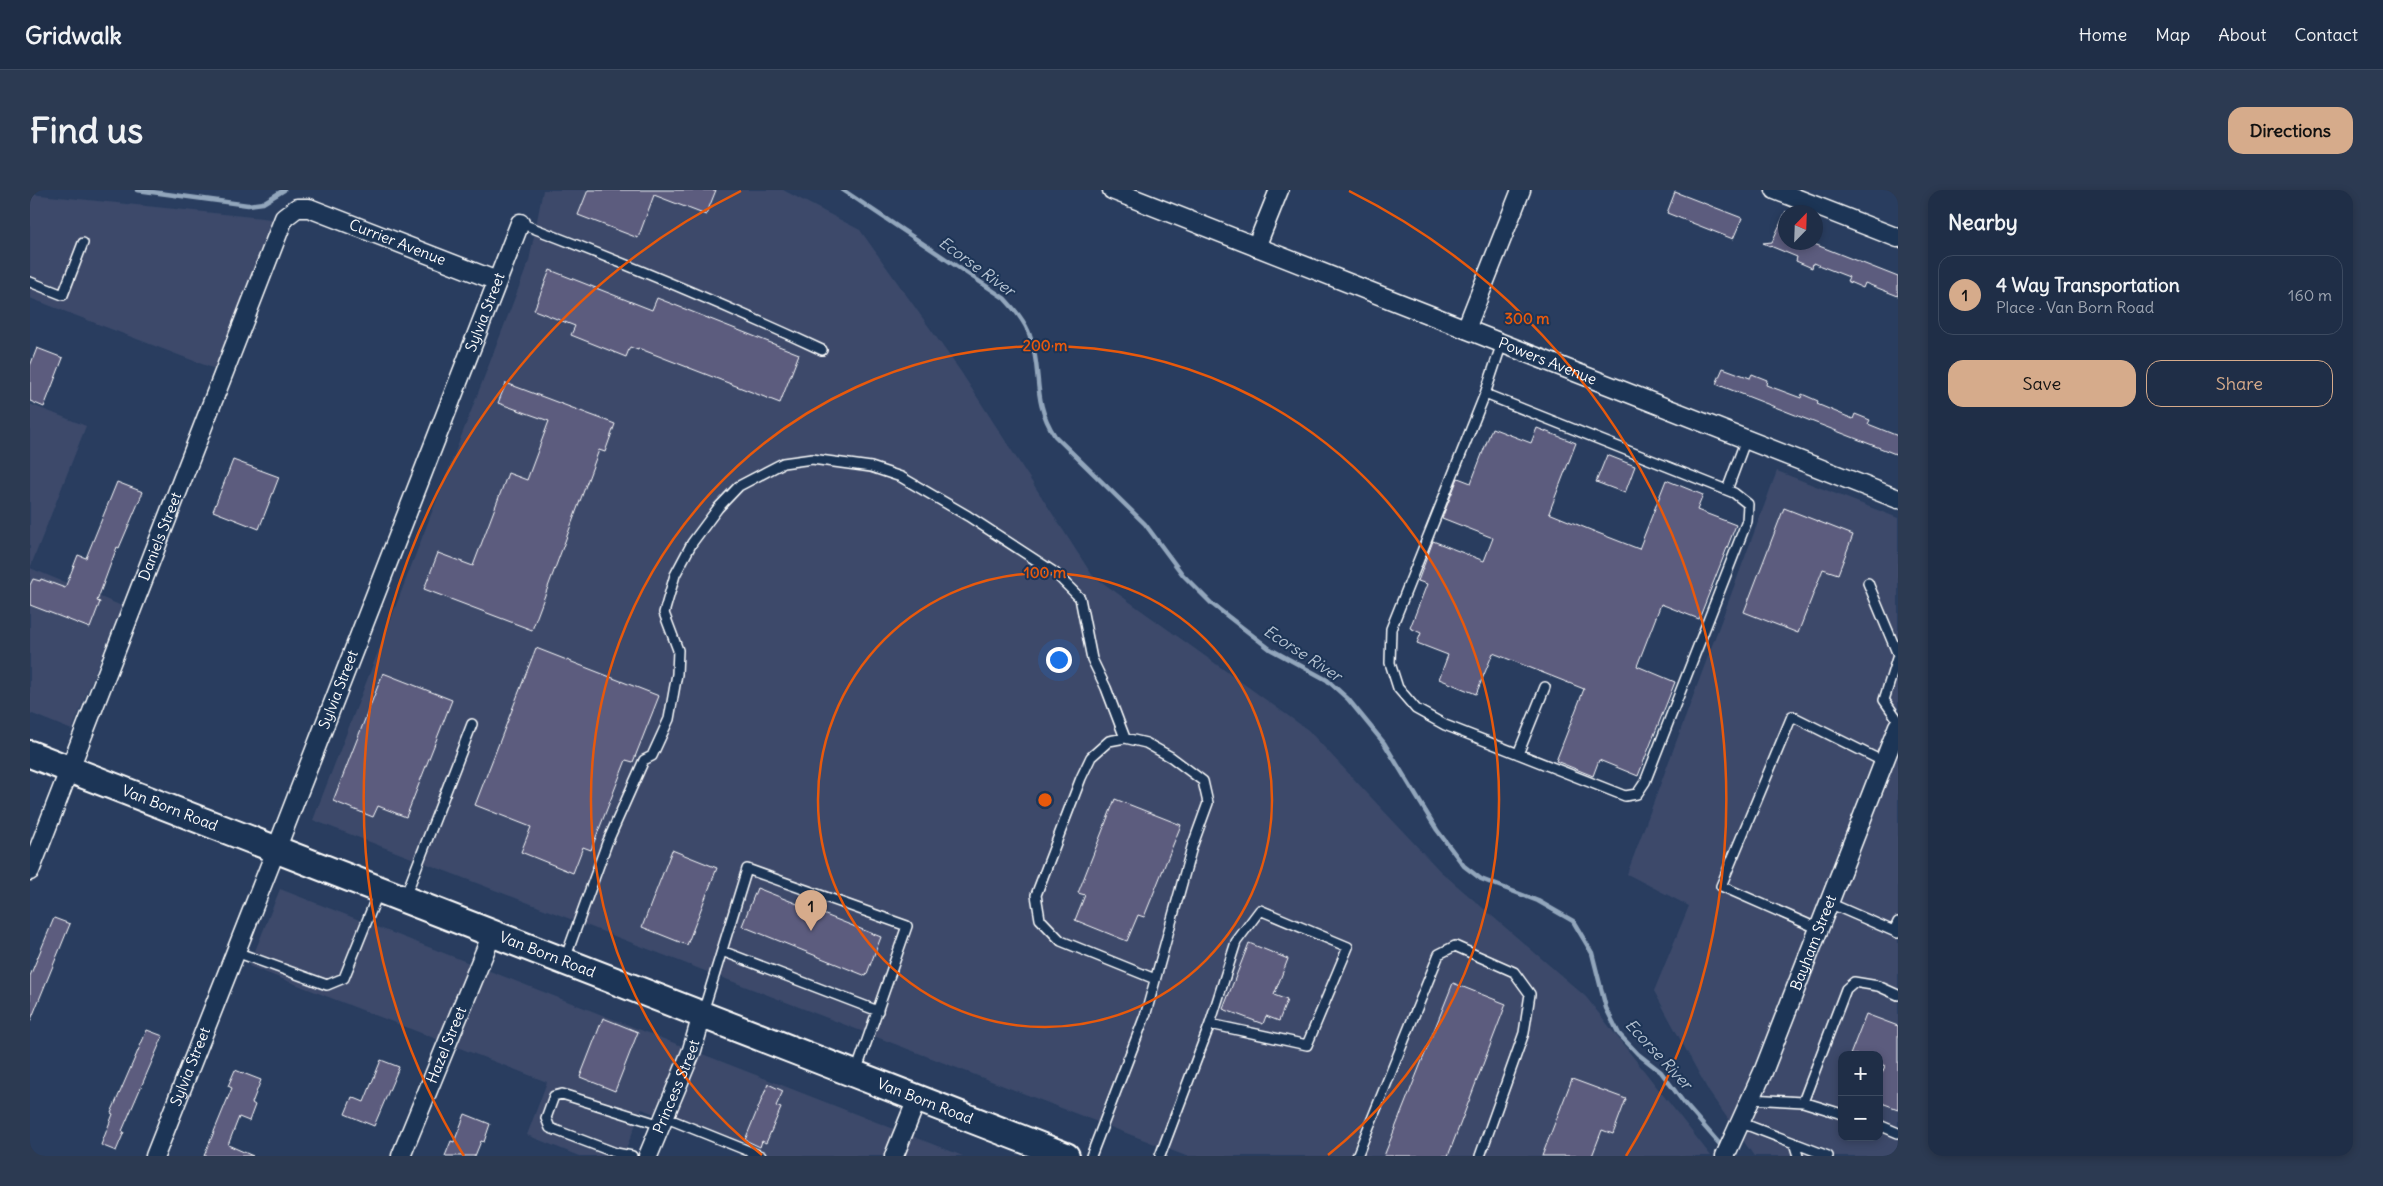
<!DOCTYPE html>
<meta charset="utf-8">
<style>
:root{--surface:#1f2e47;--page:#2c3a52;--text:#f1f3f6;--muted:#a1a8b4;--line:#3c4a60;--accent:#d6ab8b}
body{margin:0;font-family:Delius,sans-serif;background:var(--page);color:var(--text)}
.controls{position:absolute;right:15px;bottom:15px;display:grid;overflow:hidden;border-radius:10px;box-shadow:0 2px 8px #0003}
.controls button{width:45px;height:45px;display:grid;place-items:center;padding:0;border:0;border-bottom:1px solid var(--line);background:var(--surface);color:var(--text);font:25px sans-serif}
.compass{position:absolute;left:1748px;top:15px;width:45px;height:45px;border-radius:50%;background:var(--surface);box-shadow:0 2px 8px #0003;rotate:23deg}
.you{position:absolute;left:1028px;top:469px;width:18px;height:18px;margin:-12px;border:4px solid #fff;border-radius:50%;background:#1a73e8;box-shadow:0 0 0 8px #1a73e833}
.badge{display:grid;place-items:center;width:32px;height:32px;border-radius:50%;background:var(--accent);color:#111;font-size:16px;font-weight:700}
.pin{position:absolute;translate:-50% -41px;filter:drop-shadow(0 1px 2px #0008)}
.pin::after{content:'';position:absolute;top:26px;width:18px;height:15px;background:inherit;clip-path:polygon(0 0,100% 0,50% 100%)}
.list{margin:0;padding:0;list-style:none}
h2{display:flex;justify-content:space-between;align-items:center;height:65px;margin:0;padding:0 20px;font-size:21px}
h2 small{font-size:16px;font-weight:400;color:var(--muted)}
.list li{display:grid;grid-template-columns:32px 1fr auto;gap:15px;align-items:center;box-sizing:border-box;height:80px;margin:0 10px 10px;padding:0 10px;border:1px solid var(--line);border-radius:15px}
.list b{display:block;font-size:19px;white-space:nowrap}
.list p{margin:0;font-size:16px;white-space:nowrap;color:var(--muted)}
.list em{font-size:16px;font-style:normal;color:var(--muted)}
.actions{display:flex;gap:10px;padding:15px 20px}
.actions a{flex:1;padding:11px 0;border:1px solid var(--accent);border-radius:15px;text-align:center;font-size:18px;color:var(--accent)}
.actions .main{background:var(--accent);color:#111}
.map{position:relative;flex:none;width:1868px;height:966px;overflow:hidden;border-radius:15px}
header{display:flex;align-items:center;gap:30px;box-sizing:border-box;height:70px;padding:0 25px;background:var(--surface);border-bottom:1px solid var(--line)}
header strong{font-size:24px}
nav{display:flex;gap:28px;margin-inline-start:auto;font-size:18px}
.intro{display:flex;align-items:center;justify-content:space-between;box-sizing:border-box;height:120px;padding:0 30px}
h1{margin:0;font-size:35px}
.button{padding:12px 22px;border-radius:15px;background:var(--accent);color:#111;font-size:18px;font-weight:700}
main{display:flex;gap:30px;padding:0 30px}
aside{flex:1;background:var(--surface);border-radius:15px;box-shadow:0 2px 8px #0003}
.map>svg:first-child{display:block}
</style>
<header>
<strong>Gridwalk</strong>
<nav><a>Home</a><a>Map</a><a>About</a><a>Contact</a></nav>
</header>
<div class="intro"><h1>Find us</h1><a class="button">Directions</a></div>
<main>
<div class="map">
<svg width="1868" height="966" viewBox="0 0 1868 966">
<rect width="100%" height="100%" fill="#293d5f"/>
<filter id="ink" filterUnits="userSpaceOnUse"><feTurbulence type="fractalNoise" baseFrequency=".02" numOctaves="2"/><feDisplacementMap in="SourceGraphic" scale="10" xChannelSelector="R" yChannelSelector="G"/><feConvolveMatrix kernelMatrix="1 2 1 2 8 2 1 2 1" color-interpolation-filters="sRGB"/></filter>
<g filter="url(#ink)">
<!-- built -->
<path fill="#3c4a6b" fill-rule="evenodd" d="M513,0H753L830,40L931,182L1062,385L1278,540L1410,681L1556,807L1681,966H1156L283,630L499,71Z
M0,4L242,29L185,179L0,108Z
M0,214L56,236L0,378L92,416L42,540L0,523Z
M1747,281L1868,328V966H1724L1679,902L1624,801L1659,716L1597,684ZM1812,865H1849V947H1812Z
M250,699L933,966H731L612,919L593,966H549L497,945L517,892L219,776Z"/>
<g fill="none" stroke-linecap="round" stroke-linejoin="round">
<!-- stream -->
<path stroke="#92a6bc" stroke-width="4.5" d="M107,0L218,15L233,13L254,0
M813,0L974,108C984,119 995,131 1000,146C1013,182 1001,210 1025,246L1115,334L1153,385L1182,414L1240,459L1297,490L1318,509L1354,553L1407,640L1434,676L1451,689L1508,711L1543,731L1562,763L1576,818L1589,844L1608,864L1631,882L1654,913L1694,959"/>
</g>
<!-- building -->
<path fill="#5b5b7e" stroke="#fff" d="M558,0H686L676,25L624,5L608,48L548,25Z
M1645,2L1712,28L1703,49L1637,23Z
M1756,21V52H1779L1868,87V106L1835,93L1833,98L1817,91L1819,87L1783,73L1782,78L1766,71L1767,67L1733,53L1742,52Z
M520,80L622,120L627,108L769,164L750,213L608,158V160L600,157L596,167L541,145L545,136L504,120Z
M7,158L33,168L14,217L0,211V176Z
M1693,178L1720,188L1722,184L1737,190L1736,195L1771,208L1772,204L1788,211L1787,214L1823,229L1825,224L1840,230L1838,234L1868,246V265L1686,194Z
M476,193L585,234L575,262L569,260L502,440L394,399L408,363L443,376L478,283L497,290L519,231L468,213Z
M1462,238L1501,253L1507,238L1546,253L1519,323L1568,343L1609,359L1636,290L1673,305L1667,320L1706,335L1669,429L1631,414L1607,476L1645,492L1608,586L1569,570L1563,586L1526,571L1554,499L1463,463L1446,504L1409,489L1418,465L1387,453L1391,443L1380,438L1397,394L1388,391L1403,351L1454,371L1463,348L1412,328L1428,288L1441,293Z
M1577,265L1605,276L1595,303L1566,292Z
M203,270L249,287L229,339L183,321Z
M87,292L113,302L89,358L87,357L67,411L70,412L60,438L0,415V395L3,389L10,391L11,389L35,398L48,365L56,368Z
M1754,318L1823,345L1808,384L1793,379L1768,443L1714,422Z
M506,458L629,506L603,572L596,570L561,660L553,657L543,683L491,662L501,637L445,615Z
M353,483L422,510L376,627L348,616L343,627L303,611Z
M1085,609L1151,635L1114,727L1108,725L1097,751L1045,730L1055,705L1048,703Z
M642,660L687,678L657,755L612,737Z
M727,698L851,747L836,786L712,736Z
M24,728L40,734L0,832V786Z
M1219,753L1258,769L1244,805L1257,810L1249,831L1236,826L1233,834L1193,819Z
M1423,793L1476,814L1418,966H1354Z
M1836,824L1868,836V919L1849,912V890L1855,876L1849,873V865H1820Z
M573,828L608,842L585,901L550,887Z
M117,840L133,846L92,941L94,942L86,961L71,955L83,924L81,923Z
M351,870L369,877L344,936L315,924L322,907L334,912Z
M205,880L231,890L222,913L225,915L219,931L209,927L198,955L223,966H174L202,898L198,896Z
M1542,889L1596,909L1583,944L1572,940L1562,966H1512Z
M738,894L753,901L746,916L751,918L736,953L732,951L730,957L715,950Z
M435,924L460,934L454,952L451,951L445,966H415L421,951L424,952Z"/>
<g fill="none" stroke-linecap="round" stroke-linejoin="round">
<defs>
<path id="service" d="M490,33C592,72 693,114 792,160
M0,92L33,105L53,53
M1455,204L1704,303L1718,314L1717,331L1615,592L1607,604L1595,606L1415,535L1386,519L1368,498L1360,473L1361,439L1455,204L1472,153
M1697,300L1716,249
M1838,393L1868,465L1854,510L1868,530
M1488,564L1515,497
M375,707L442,534
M1799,713L1868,743
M1789,739L1691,696L1762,526L1854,572
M1864,741L1868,732
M692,761L848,821
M206,762L297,795L314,788L349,701
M535,769L577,653L614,570L622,566L639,529L647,484L648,460L634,423L645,385L662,353L688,318L709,296L753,273L782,269L841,277L871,287L938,326L1024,382L1050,408L1062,469L1076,498L1095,548
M673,822L717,679L877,736L826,882
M1720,909L1773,912L1812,924
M1773,912L1816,799L1824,792L1848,796L1868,805
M634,927L731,966
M1709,932L1798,966
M1849,935L1868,943
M1764,953L1768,966
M602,966L586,963L520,938L516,928L524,906L532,904L631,935
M1061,966L1116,823L1162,657L1178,613L1173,591L1141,567L1116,553L1095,548L1079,551L1061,567L1051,588L1006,705L1010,729L1031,751L1125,789
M1130,966L1180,834L1206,752L1230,720L1318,757L1277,855L1180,834
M1327,966L1409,764L1425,756L1484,782L1500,804L1494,843L1450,966"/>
<g id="minor">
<path id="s1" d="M1082,0L1868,309"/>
<path d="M1745,0L1868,48"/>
<path d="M1226,57L1249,0"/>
<path d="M1436,139L1491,0"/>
<path id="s2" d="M0,681L254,28L267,18H279L467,91"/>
<path id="s3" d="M125,966L246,660L490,33"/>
<path id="s4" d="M371,966L462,744"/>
<path id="s5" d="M618,966L662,860L672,825"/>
<path d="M864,966L887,909"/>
<path id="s6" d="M1695,966L1733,882L1868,536"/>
</g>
<g id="secondary">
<path id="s7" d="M0,564L1036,966"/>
</g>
</defs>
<!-- service casing -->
<use href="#service" stroke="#fff" stroke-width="12"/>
<!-- minor casing -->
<use href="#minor" stroke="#fff" stroke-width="21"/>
<!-- secondary casing -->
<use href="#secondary" stroke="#fff" stroke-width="30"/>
<!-- service -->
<use href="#service" stroke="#1d3557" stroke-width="9"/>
<!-- minor -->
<use href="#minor" stroke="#1d3557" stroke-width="18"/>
<!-- secondary -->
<use href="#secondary" stroke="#1d3557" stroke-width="26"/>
</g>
</g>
<!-- distance rings -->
<g fill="none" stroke="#e8590c" stroke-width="2.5">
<circle cx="1015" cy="610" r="227"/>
<path d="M732 965A454 454 0 1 1 1298 965"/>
<path d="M434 966A681 681 0 0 1 711 1M1319 1A681 681 0 0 1 1596 966"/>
</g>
<g text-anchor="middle" stroke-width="4" stroke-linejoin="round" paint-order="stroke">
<!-- street labels -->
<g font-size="15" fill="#fff" stroke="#1d3557">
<text dy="5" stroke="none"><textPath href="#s2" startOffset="824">Currier Avenue</textPath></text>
<text dy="5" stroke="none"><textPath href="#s3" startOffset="906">Sylvia Street</textPath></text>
<text dy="5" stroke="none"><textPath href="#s1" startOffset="468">Powers Avenue</textPath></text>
<text dy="5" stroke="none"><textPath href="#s2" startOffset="359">Daniels Street</textPath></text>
<text dy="5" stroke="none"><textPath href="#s3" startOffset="501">Sylvia Street</textPath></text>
<text dy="5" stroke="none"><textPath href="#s7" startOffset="150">Van Born Road</textPath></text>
<text dy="5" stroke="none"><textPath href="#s6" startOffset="231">Bayham Street</textPath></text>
<text dy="5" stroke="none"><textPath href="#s7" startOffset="555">Van Born Road</textPath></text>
<text dy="5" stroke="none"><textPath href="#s4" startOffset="120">Hazel Street</textPath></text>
<text dy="5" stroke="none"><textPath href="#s3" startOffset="96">Sylvia Street</textPath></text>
<text dy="5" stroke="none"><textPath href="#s5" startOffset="75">Princess Street</textPath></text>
<text dy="5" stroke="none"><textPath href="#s7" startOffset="960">Van Born Road</textPath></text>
</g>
<!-- water labels -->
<g font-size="16" font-style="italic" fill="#b6c3d2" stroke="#1d3557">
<text transform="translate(947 76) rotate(36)" y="6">Ecorse River</text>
<text transform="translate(1273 463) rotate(33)" y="6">Ecorse River</text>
<text transform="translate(1629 864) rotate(47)" y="6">Ecorse River</text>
</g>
</g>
<circle cx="1015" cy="610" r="8" fill="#e8590c" stroke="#1d3557" stroke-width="2.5"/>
<g font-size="15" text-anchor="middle" font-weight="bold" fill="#e8590c" stroke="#1d3557" stroke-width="4" stroke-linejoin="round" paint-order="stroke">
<text x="1497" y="134">300 m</text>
<text x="1015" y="161">200 m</text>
<text x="1015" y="388">100 m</text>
</g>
</svg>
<div class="controls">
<button>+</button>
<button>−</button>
</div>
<svg class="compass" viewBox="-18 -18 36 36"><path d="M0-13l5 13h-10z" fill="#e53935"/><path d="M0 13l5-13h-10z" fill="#a1a8b4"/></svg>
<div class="you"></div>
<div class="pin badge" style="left:781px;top:741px">1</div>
</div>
<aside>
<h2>Nearby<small></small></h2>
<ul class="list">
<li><span class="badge">1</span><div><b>4 Way Transportation</b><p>Place · Van Born Road</p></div><em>160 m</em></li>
</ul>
<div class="actions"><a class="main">Save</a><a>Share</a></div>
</aside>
</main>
